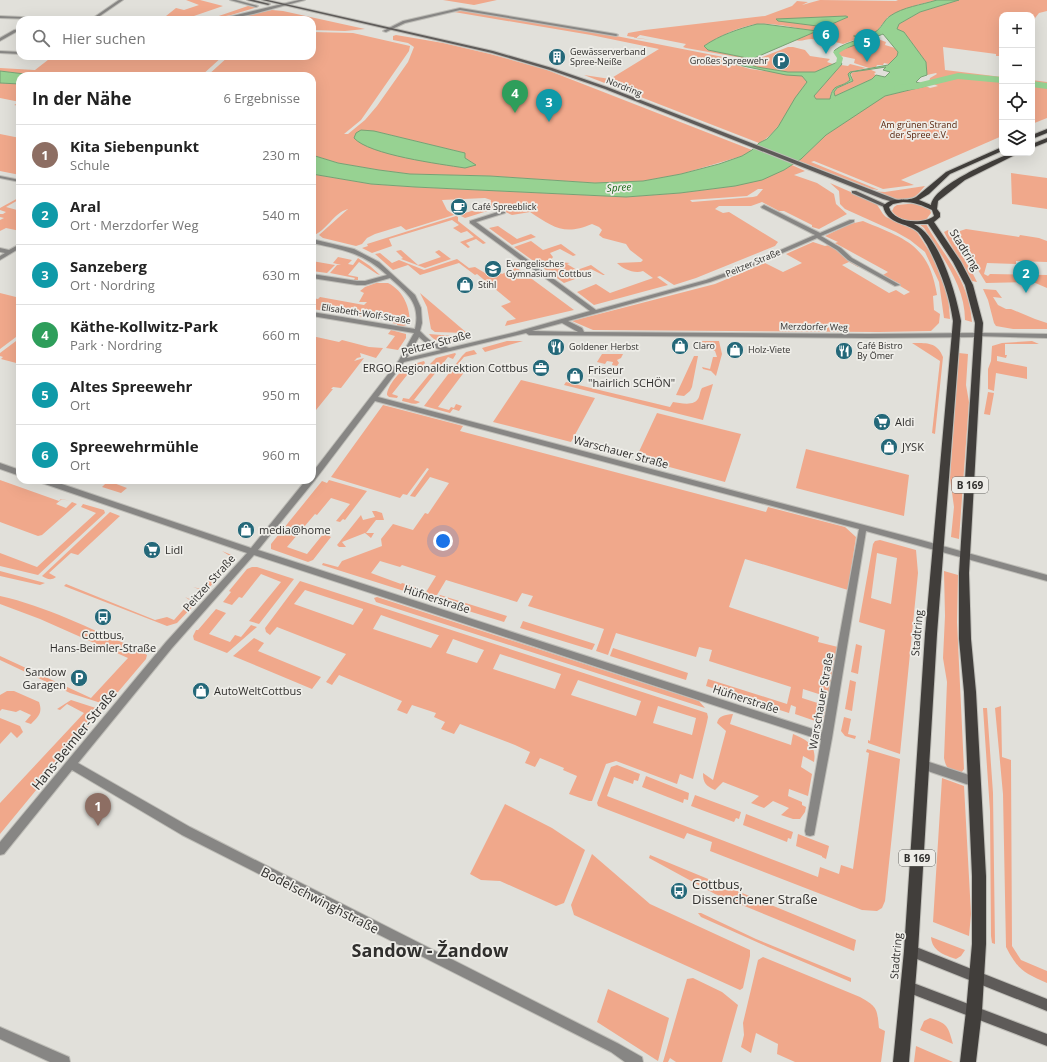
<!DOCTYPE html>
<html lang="de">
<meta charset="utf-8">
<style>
:root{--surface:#fff;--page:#f2f2f2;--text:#222;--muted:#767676;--line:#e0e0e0;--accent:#b45309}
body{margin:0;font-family:"Open Sans",sans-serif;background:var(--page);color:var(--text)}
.controls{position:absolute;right:12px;top:12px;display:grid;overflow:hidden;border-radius:8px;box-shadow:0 4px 16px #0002}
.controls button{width:36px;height:36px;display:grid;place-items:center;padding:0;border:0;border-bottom:1px solid var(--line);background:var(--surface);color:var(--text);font:20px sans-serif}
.you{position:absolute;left:443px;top:541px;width:14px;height:14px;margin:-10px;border:3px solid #fff;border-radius:50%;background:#1a73e8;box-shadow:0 0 0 6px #1a73e833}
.badge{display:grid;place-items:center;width:26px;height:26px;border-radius:50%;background:var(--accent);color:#fff;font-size:13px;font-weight:700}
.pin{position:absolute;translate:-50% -33px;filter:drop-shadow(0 1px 2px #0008)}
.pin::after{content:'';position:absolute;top:21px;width:14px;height:12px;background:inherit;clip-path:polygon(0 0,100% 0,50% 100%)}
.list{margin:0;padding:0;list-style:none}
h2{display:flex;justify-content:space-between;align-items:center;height:52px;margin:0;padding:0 16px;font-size:17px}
h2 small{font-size:13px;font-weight:400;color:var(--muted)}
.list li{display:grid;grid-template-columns:26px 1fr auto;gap:12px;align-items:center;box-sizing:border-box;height:60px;padding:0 16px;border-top:1px solid var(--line)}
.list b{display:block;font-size:15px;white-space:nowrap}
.list p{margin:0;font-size:13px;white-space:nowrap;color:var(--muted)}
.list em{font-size:13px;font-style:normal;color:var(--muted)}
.icon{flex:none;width:22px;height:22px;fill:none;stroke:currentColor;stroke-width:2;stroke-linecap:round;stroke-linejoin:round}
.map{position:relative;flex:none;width:1047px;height:1062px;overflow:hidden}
.search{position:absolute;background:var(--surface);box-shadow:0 4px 16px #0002;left:16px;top:16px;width:300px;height:44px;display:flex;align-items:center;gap:10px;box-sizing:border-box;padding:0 14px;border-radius:12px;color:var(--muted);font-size:15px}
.panel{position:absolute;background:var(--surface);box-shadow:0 4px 16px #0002;left:16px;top:72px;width:300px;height:412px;border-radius:12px}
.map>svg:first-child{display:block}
</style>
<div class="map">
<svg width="1047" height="1062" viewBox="0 0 1047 1062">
<rect width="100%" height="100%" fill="#e1e0da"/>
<!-- green -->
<path fill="#f0a88b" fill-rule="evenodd" d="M186,0H200L223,6L191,17L188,19L161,20L176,8L184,10L199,5Z
M443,0H497L474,5Z
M820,0L896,1L898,0H937L917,5L895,13L888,17L876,32L843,44L824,39L825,41C820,43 817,39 812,39C806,39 801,42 795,40L816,31C799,29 773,22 758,24C740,26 719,36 704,46L708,50L752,59H748L686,48L683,47L686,44L640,35L636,38L651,40L627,36L628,33L645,30L765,16L792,6L797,1L808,2L802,5ZM846,16L848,17L825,27L777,20Z
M959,0H1047V11L1039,13L1032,22V15H1002V56H996V54L943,47L945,70L1002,77V136L901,180L914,185L883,189L814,161L811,162L879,190L872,189L799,161L826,135L874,102L885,96L926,86L930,88L938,86L929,82L930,78L937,74L936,73L927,75L926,62L904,32L897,29L899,24L920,12Z
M248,6L258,7L231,15L210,19Z
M272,10L283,11L365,29L345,31L312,30V20H224Z
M464,10L611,35L759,64L760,62L757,60L760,58L788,47H793L805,50L810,56L830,59L827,62L833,64L815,72H788L757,67L743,63L726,62L750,69L802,76L807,82C793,101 780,133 759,143L584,75L610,79L659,49L591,35L454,12Z
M312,32L353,33L410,46L409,51L361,120L344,134H348L365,120L377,106L408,62L414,47L408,43L393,40V36L396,35L443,43L490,54L547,70L752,150L742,156L681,174L643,181L595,183L490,176L410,174L379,170L338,163L312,155V76H207L229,56H312ZM374,131L465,153V158L476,165Z
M868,39L875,41L878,39L886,42L885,45L895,48L898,52L897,56L889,64L884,63L883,65H877L876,67L869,68L854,63L855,59L841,56L837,52Z
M53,56H223L201,76H41L0,71V68L35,70Z
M850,64L866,68L850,72L848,75L850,80C841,88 831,84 830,99H816L814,96L841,65L848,66Z
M869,69L876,72L874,74L876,75L872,79L835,96L834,92C838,85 847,86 853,81L851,73Z
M1032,80L1047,82V118L1032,124Z
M0,83L20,84V106L14,105L20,102L0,98Z
M0,134L20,138V175L0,171Z
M792,165L805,171L794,175L817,183L834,194L836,204L847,214L819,229L812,227V225L784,211H779L762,202L751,206H719L715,209L723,213L729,212L778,242L775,246L696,278L674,285L660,276L657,277L668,285L594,305L577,292L596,284L610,293L653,278L643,271C634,274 623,269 617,263L641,262L643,260L630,250L626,244L603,238L599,235L602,230L599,227L592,224C564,236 553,227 530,212L512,215L497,208L465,218L459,215L490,205L491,200L485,198L442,200L447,210L454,215L406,230L401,226L375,234L367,238L362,244L356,246L323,238L319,235L348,209C333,213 327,231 312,236V174L371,184L415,187L626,197L680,193L735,186L784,170ZM758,189H763L757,196L753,197L692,202L690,200L747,196Z
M1011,173L1047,178V209L1012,204Z
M830,183L876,203L883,214L886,217L912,228L917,232L933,257L942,277L948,296L950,319L944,318L939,282L925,252L910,240L896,232L845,209L840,204L839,191Z
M925,186C922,189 918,195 914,197C901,204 883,195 871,191L885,192Z
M20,197V199L6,207L17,210L20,208V216L18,218H20V231L6,228L0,231V220L4,218L0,217V214H3L6,212L0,210V208Z
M918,203L930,210L931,213L925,221C914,221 899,222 892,211L894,207L897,205Z
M456,216L458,217V221L486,243L483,244L476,239L466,243L470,247L468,248L460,242L474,237L467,231L461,233L453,228L459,225L452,220L389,239L392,246L372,253L362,248L368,246L367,244Z
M863,221C906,239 929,245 937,295L933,296L934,310L940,314L939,323L931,331L879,332L593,330L572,321L715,284L765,263L783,272L802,263L786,254L813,242L825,246L829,245C840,250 849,259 860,266L858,267L849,262L842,265L889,293L896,290L904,295L910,292L900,286V284L883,275L888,272L835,243L838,242L825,236L850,224Z
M919,224H926C945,258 969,279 972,322L965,320C965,285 942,257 924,228Z
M498,226L517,239L531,234L536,237L512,245L489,228Z
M966,229L1019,237L1020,235L1039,238L1047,241V262L1016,261V264L987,263L984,274L988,276L990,274L1047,275V288L1033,282L986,283L954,231L957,232Z
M948,230L950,235L970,268L977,282L972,281C963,264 952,248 944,232Z
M531,241L543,250L561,244L576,255L573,256L560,249L550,253L553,257L551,260L539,265L514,247Z
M401,250L418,265L441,257L435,252L439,250L451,259L425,268L401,259L403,258L396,251Z
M380,253L392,263L399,260L424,270L457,259L469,268L475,267L485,273L496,270L502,274L515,268L512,265H513L574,310L505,326L507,321L516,319L501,306L511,302L477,274L475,275L459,263L420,275L408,265L393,270L375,254Z
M338,257L352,260L348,264L353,265L358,258L370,266L380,275L377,274L359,262L348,275L358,277V281H353L355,278L330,273L337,265H341L333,263Z
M312,261L335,265L327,273L312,271Z
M559,262L570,263L567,264L577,270L591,265L605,275H603L591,269L584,271L583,273L586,275L564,283L543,268Z
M376,283H388C404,291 410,308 410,324L403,326H397V324L392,323L395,320L382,317L376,321L378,319L312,309V298L318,299L320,297L364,305L367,302H359L364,293L360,291L365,287Z
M983,289L996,290L1002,298L993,297L998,305L1006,309H1011L1035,319L1047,323V329H1013L996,326L994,323L988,300Z
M0,293L20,298V334L0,349Z
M420,293L467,333L435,332L431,329L427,307Z
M391,330L406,334V338L398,350L386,348L395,336L388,334Z
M429,334L465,337L452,341L451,343C442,343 435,342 429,334Z
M312,336L339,342L342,340L369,347L383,348L376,358L360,353L361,357L357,358L354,361L364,358L341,388L333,387L331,389H333L312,415Z
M20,338V364L1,359L3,357L0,356V353Z
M507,341H523L485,352L482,348Z
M702,341H719L722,354L716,376L711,371L703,369L702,367L710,369L713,357H717L715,351L712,350L710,344H703Z
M1032,341L1039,344H1005V355H1007L1006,358L997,356V361L1027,367V379L996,373L994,391L988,389V369L991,361L992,346L1002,343Z
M912,343C927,343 937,342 943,357L935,434L932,433L940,361Z
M474,350L477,354L464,357L458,364L468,367L438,407L449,410L451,407L454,408L456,404L462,406L459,411L453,409L450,413L424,406L462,356L466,352Z
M455,353L456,354L453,359L448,357L414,400L420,402C415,406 408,402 402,401L403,398L409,399L436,366L430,364L436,358Z
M959,353L968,354L966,385L969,402L959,539L951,537L954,507L950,478Z
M602,354H623L621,358L617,360L619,363L617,366L612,365L613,362L607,361L605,364L597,362Z
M694,356H698L692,387L690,391L684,396L676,395Z
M424,361L425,363L422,367L415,365L392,394L398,396L397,398L389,397L387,395C387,386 400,371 408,366C413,364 418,363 424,361Z
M521,380L595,398L571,442L493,422Z
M566,382L670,407L673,402C681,403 695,407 699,397C700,394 700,391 702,388L713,384L703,420L564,385Z
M988,392L994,393L990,415L984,414Z
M383,405L463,426L460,431L766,512L768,507L845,527L856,537L848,590L745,559L729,607L819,637L818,642L838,647L828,697L803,689L802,698L827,706L824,720L821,723L795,714L796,707L791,705L789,713L706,686L708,679L787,704L791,687L709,661L712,650L699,647L696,657L616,633L608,655L596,651L604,629L528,606L533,596L522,593L517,602L446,580L434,600L423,597L436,576L402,565L400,567L380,561L371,573L401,584L402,583L416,587L415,589L423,591L420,596L322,565L323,563L338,567L342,561L382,546L381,539L393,524L413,530L425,513L428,514L449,483L430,477L415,497L410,496L429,469L427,468L407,495L403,494L400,498L331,477Z
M657,413L741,434L725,482L636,458Z
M806,449L909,475L904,516L796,488Z
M0,480L59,501L61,499L70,501L62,499L56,504L66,508L72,502L77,504L42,535L38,536L0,522Z
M109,480H113L111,482L127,488L121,493L102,487Z
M329,480L367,491L345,520L343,519L340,522L336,521L350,504L331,498L317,515L315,514L287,547L307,554L324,533L331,537L313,560L308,562L271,549V544L322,481L327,483Z
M83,504L104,510L105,513L38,575L0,566V553L37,567L96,513L81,507Z
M372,511H376L382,513L384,520H376L366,533H374L371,538L365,533L342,542L346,547H339L337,545L361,515L363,520L375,517Z
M110,512L120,516L78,555L71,553L49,573L56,577C51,581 47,579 42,576Z
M880,540L916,550L918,573L900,754L868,743V740L870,741L885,630L859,622L873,544L875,541ZM877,553L897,558L891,604L871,598Z
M222,551L234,556L233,561L207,590L204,591L193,587L201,589L230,556Z
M252,567H257L294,579L259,624L249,621L281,582L261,574L242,598L239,597L232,605L223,602L231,592L229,591L247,569Z
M0,571L45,583L40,585L0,576Z
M944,571L958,575L957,622L964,769L961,773C950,772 946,769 944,758L947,682L943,658L945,616Z
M300,581L707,713L708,717L707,722L693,779L680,774L677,784L616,761L606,764L592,801H589L569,794L577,776L563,770L564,768L540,758L535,767L525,763L530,752L515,745L460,724L454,734L441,729L445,722L434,717L436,713L412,705L407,714L397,710L402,701L339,675L332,685L326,682L346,654L277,627L270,635L266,632L265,628ZM305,590L363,609V610L353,625L294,604ZM381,615L438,635H439L431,648L373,629ZM453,639L484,650L477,663L446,653ZM500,654L561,674L555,689L493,669ZM578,680L641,701L636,716L571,695ZM658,706L696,718L692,735L653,723Z
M66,584L155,620L167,617L174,620L191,601L185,597L194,601L195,604L177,623L167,626L64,586Z
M440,595L507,616L504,622L436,601Z
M0,596C46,606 90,629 133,647L147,655L146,659L107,705L70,693L0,660V656L91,698L128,658L40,619L0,604Z
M377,597L699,701L705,708L376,602L374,598Z
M216,609L226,613L209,634L230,642L235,635L241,637L251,625L257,627L227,653L194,640L193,636L196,630H198Z
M523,621L595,644L592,650L520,628Z
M254,638L264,643L258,651L321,677L312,689L233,656Z
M856,644L862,646L858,674L851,672Z
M613,648L688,673L686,680L610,656Z
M850,680L856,682L852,711L845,709Z
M7,691H14L39,702C43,713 38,717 31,724L25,722L31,715L20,710L16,712L2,709L0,711V695Z
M71,700L102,710L0,834V803L84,713L67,704L60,710L57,709Z
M1001,706L1002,757L1011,760L1012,946L1021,960L1047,971V983C1024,973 1018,970 1006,947L1003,794L995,708Z
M983,708H987L993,793L995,944L992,943L991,936L990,811Z
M733,714L730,724L791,745L793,734C807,740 817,745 814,762L803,756L801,767L812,774L808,796L789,789L788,796L802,802V805L806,807L805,812L800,819H793L781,815L789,808L773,801L764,808L751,803L759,796L723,782L715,790C706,786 703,783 703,773L713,780L726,731L717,723C719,715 725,715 733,714Z
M844,717L851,719L848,734L856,736L855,739L845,736L841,731Z
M0,718L20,726L23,732L17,738L11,732L0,744Z
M867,749L900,759L885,901L882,908L877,911L862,910L710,851L712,842L687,833L684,839L598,806L597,803L611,767L617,765L640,774L638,781L634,780L633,784L614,777L607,796L818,877L820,867L839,874L841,865L853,869L869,753L866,752Z
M646,776L689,793L688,800L684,799L683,803L642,787Z
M942,778L964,786L971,914L969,936L933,922Z
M695,795L741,812L739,819L736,818L734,822L691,806Z
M505,804L552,828L585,850L564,903L556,906L500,881L481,880L470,874Z
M746,814L793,832L791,839L788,838L787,842L743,825Z
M798,834L829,846L826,859L822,857V856L796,846Z
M592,854L650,904L750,950V956L743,988L740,990L574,915L571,905Z
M650,855L856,940L854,951L715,894L649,858Z
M698,913H701L756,939L851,978V982L768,947L701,917Z
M931,937L965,950L961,956L956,959C944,955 932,951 931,937Z
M763,957L860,997C878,1007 877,1009 879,1028L885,1031L881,1062H795L777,1054L778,1044L756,1033L751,1053L741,1047L744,1035L743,1023L758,960Z
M693,978L722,992L738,1005L722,1062H676L670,1058L668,1062H663L687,979Z
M608,989L669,1018L658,1061L597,1022Z
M930,1018C948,1024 948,1026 953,1044L920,1030L924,1021Z
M916,1046L953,1062H914Z"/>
<!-- water -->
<path fill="#97d292" stroke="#78a174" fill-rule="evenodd" d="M937,0H959L920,12L899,24L897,29L904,32L926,62L927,75L921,77L916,82L927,85H925L926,86L885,96L826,135L801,159L784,170L762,180L735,186L680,193L626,197L415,187L371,184L312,174V155L338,163L379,170L410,174L490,176L595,183L643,181L681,174L719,164L742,156L752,150L759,143L767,139L778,127L795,98L807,82L802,76L786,75L724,62L743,63L757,67L788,72H815L840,61L842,64L814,96L816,99H830C833,82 840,89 850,80L848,74L850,72L888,65L897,56L898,52L883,34C876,37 839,52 834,51L835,50C847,41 863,40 875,32C881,29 884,20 890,16C903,7 921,5 937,0ZM886,67L883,70L890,72L885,77L876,75L872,79L835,96L834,92L837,88L853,81L850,74L852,72Z
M846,16L848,17L825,27L778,21L776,19Z
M757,24H764L817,31L752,59L708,50L704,46C720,35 738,29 757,24Z
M0,71L41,76H20V84L0,83Z
M361,130L374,131L465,153V158L476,165L465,168C440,164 369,155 354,138L356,133Z"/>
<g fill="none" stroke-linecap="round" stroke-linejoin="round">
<!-- stream -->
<path stroke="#78a174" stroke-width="1.5" d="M854,36L865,38"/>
<!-- canal -->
<path fill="#97d292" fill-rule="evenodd" d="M847,44L852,45L839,53L843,58C842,66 834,74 826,73V71L836,63L837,58L833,52L834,51Z"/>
<!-- river -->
<path fill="#97d292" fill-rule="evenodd" d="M958,73L1002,77V83L958,79L917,89L898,91L893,88L898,85L917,83Z
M1032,81L1047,83V89L1032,87Z"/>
<defs>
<path id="minor" d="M119,0H123L94,20H90Z
M230,0H236L258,6L256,7Z
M460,8L616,34L618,35L616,36L460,10L405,23L386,32L383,31L403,21Z
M20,29V31L16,32L0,41V38L14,30Z
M0,51L20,52V54L0,53Z
M0,176L20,180V182L0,178Z
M764,205L820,233L850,220H854V222L821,236L841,248L852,258L900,285L895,286L848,260L837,250L817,238L741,271L710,282L568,321L582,328L584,332L868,334L978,333L981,335L978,337L868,338L529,335L526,333L404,362L378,397L921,540L1047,575V581L866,531L832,738L814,835L810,836L806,835L805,831L821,740L254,555L172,648L78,763L190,827L619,1044L642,1057L643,1062H625L611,1052L182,835L72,770L4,854L0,855V842L166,642L247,553L39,482L38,480H50L251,548L306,480H312V473L399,360L414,333L312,316V312L415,329C421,303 407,293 390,278L365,285H357L312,278V274L357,281H365L387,275C362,252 343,250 312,243V239L354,249L379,262L415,295L421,308L422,323L420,331L426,337L432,342L449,348L516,332L590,311L470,223V221L501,211H505V213L476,222L596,310L706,280L737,269L815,235L762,208L761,207ZM562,323L578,332L532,331ZM419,337L428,345L441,350L407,358ZM375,401L859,529L822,732L258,550L315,480Z
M20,244V248L0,260V256L5,253L0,252V248L9,250Z
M0,463L20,470V476L0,469Z
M923,760L975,777L979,779L980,782L979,785L975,787L919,768L918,765L919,762Z
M0,1027L69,1057L70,1062H50L0,1039Z"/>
<path id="tertiary" d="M299,0H305L253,14L223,20H216Z
M0,16L64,19L66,20L0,18Z
M978,333L1047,334V338L976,336V334Z"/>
<path id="secondary" d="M247,0H254L270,4L268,5Z
M262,0H268L493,51L552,68L607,87L900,201L897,203L883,199L605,89L550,70L492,53Z
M852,191H856L889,206L884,207L852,193Z
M911,945L1047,999V1011L907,955L905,951L907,947Z
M908,981L1047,1034V1046L904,991L902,987L904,983Z"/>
<path id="primary" d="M1047,129V133L1032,139V135Z
M1047,138V142L1032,148V144Z
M1002,147V151L950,174L929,194L919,200L931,205C934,185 994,160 1011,153H1019L965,180L938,201L937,209L940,213V217L934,222L961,262L973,285L983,323L969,573L971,639L976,692L986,876V944L982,1011L976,1062H960L966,1011L972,944V876L964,692L959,639V573L975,323L965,285L953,262L928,224H914C940,236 956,294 961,321L937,634L918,951L909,1062H893L904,951L925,634L953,321C949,293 940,270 927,245C924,241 922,236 918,232C907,222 887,225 883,206C894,195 904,203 916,197L946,172ZM903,202C914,202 922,205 932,210L934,216C923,225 893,223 889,207L893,204Z"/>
</defs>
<!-- minor casing -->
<use href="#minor" stroke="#bebdb7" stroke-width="2"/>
<!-- tertiary casing -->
<use href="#tertiary" stroke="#bebdb7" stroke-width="2"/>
<!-- secondary casing -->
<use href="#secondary" stroke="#bebdb7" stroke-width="2"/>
<!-- primary casing -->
<use href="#primary" stroke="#bebdb7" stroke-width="2"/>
<!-- minor -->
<use href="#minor" fill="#878684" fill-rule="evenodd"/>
<!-- tertiary -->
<use href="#tertiary" fill="#878684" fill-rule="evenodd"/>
<!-- secondary -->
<use href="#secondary" fill="#5e5b59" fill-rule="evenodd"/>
<!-- primary -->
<use href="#primary" fill="#413e3b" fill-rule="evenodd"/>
</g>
<!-- icons -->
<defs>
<symbol id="building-disc" viewBox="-11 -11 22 22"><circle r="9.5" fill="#246879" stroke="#eeede8"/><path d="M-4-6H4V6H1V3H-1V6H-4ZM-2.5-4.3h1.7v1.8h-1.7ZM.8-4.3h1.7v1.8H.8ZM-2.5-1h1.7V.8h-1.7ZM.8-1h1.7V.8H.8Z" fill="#fff"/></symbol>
<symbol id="parking-disc" viewBox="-11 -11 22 22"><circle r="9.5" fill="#246879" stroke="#eeede8"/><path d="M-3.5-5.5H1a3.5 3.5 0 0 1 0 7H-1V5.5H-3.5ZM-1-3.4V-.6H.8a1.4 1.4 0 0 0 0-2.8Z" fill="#fff"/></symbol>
<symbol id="cafe-disc" viewBox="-11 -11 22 22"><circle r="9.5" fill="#246879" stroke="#eeede8"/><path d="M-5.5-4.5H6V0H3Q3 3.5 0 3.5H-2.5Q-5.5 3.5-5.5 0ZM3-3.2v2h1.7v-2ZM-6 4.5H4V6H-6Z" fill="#fff"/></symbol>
<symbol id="school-disc" viewBox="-11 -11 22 22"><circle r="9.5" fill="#246879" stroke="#eeede8"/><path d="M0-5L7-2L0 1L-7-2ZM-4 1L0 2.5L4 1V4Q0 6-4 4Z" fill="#fff"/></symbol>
<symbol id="shop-disc" viewBox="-11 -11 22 22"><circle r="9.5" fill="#246879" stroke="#eeede8"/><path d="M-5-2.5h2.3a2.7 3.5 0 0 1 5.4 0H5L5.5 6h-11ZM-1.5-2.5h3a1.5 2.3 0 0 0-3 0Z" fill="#fff"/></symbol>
<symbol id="restaurant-disc" viewBox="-11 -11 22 22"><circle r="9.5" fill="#246879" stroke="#eeede8"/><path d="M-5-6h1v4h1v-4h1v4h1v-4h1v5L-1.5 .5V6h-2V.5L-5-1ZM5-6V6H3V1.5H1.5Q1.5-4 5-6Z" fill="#fff"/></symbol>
<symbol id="office-disc" viewBox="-11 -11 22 22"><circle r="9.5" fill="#246879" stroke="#eeede8"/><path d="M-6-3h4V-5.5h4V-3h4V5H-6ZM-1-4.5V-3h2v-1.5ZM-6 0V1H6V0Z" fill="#fff"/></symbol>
<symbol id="supermarket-disc" viewBox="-11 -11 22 22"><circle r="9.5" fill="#246879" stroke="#eeede8"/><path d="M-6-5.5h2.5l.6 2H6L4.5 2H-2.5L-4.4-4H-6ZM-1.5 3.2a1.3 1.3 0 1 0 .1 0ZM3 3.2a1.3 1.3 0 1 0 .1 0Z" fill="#fff"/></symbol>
<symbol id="bus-disc" viewBox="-11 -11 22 22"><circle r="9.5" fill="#246879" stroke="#eeede8"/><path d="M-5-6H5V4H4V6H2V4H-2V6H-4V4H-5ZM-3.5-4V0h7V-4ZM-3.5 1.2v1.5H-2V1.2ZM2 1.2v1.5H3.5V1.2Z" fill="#fff"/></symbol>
</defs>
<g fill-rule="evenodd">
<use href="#building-disc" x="547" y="47" width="20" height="20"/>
<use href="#parking-disc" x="771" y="51" width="20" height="20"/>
<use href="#cafe-disc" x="449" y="197" width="20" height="20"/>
<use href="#school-disc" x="483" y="259" width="20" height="20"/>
<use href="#shop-disc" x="455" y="275" width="20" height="20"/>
<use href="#shop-disc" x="670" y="336" width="20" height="20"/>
<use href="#restaurant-disc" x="546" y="337" width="20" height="20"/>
<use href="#shop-disc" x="725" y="340" width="20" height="20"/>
<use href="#restaurant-disc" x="834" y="341" width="20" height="20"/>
<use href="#office-disc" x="531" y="358" width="20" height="20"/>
<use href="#shop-disc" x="565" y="366" width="20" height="20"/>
<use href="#supermarket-disc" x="872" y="412" width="20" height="20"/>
<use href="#shop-disc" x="879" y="437" width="20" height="20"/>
<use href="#shop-disc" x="236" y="520" width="20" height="20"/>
<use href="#supermarket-disc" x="142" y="540" width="20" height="20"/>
<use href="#bus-disc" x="93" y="607" width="20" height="20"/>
<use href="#parking-disc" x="69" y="668" width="20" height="20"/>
<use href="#shop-disc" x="191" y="681" width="20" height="20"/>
<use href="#bus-disc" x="669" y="881" width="20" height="20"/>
</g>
<g text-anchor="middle" stroke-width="3.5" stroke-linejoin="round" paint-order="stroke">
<!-- far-poi labels -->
<g font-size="9" fill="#302f2d" stroke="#eeede8" text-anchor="start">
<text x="570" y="55">Gewässerverband<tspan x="570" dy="10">Spree-Neiße</tspan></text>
<text x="768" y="64" text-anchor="end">Großes Spreewehr</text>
<text x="472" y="210">Café Spreeblick</text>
<text x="506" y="267">Evangelisches<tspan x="506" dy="10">Gymnasium Cottbus</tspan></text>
<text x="478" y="288">Stihl</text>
<text x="693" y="349">Claro</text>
<text x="857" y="349">Café Bistro<tspan x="857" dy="10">By Ömer</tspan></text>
<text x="569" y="350">Goldener Herbst</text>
<text x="748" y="353">Holz-Viete</text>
</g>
<!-- far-street labels -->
<g font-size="9" fill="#302f2d" stroke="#eeede8">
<text transform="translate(624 87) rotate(22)" y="3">Nordring</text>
<text transform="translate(753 263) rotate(-23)" y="3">Peitzer Straße</text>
<text transform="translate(366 314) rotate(9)" y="3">Elisabeth-Wolf-Straße</text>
<text transform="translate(814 327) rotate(1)" y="3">Merzdorfer Weg</text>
</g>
<!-- far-park labels -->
<g font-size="9" fill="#58250e" stroke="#eeede8">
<text x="919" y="128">Am grünen Strand<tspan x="919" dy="10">der Spree e.V.</tspan></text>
</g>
<!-- far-water labels -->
<g font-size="10" font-style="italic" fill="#176816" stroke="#eeede8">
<text transform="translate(619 187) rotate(-3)" y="4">Spree</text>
</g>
<!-- shield labels -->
<g fill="#eeede8" stroke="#696865" stroke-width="1">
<rect x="952" y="477" width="36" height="16" rx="3"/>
<rect x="899" y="850" width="36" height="16" rx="3"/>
</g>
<g font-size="10" font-weight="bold" fill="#302f2d">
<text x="970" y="489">B 169</text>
<text x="917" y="862">B 169</text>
</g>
<!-- street labels -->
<g font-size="11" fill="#302f2d" stroke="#eeede8">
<text transform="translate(965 250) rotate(58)" y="4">Stadtring</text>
<text transform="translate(436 343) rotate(-15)" y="4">Peitzer Straße</text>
<text transform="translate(621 452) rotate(15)" y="4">Warschauer Straße</text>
<text transform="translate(209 583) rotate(-48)" y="4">Peitzer Straße</text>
<text transform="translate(437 599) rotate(18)" y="4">Hüfnerstraße</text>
<text transform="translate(917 633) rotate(-85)" y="4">Stadtring</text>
<text transform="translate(746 699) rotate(18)" y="4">Hüfnerstraße</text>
<text transform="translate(821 701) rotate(-80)" y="4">Warschauer Straße</text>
<text transform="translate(896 956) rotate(-85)" y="4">Stadtring</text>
</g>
<!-- poi labels -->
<g font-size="11" fill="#302f2d" stroke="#eeede8" text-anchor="start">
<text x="528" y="372" text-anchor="end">ERGO Regionaldirektion Cottbus</text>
<text x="588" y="374">Friseur<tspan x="588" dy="13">"hairlich SCHÖN"</tspan></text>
<text x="895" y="426">Aldi</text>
<text x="902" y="451">JYSK</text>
<text x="259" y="534">media@home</text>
<text x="165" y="554">Lidl</text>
<text x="103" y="639" text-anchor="middle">Cottbus,<tspan x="103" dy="13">Hans-Beimler-Straße</tspan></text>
<text x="66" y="676" text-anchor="end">Sandow<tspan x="66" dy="13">Garagen</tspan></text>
<text x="214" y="695">AutoWeltCottbus</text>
</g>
<!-- near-street labels -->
<g font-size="13" fill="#302f2d" stroke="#eeede8">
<text transform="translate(74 739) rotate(-51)" y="5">Hans-Beimler-Straße</text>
<text transform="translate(320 900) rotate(27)" y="5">Bodelschwinghstraße</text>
</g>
<!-- near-poi labels -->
<g font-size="13" fill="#302f2d" stroke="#eeede8" text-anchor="start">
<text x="692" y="889">Cottbus,<tspan x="692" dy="15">Dissenchener Straße</tspan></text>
</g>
<!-- near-district labels -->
<g font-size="18" font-weight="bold" fill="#302f2d" stroke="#eeede8">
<text x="430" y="957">Sandow - Žandow</text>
</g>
</g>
</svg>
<div class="controls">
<button>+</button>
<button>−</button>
<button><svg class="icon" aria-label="locate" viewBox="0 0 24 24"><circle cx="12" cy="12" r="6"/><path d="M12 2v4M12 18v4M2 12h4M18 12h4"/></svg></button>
<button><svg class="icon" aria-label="layers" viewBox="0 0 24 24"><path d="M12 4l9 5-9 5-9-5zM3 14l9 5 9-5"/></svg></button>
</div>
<div class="you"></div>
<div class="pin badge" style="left:98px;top:826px;background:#8d6e63">1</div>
<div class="pin badge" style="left:1026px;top:293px;background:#0f9aa8">2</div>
<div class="pin badge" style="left:549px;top:122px;background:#0f9aa8">3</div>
<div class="pin badge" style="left:515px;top:113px;background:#2e9e5b">4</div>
<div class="pin badge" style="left:867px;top:62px;background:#0f9aa8">5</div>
<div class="pin badge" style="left:826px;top:54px;background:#0f9aa8">6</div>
<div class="search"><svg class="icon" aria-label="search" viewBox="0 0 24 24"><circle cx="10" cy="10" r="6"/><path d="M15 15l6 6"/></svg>Hier suchen</div>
<section class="panel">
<h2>In der Nähe<small>6 Ergebnisse</small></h2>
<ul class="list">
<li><span class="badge" style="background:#8d6e63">1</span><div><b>Kita Siebenpunkt</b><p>Schule</p></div><em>230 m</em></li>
<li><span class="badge" style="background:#0f9aa8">2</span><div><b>Aral</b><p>Ort · Merzdorfer Weg</p></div><em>540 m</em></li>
<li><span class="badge" style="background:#0f9aa8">3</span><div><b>Sanzeberg</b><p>Ort · Nordring</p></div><em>630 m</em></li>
<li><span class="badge" style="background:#2e9e5b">4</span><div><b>Käthe-Kollwitz-Park</b><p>Park · Nordring</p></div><em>660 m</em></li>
<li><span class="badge" style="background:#0f9aa8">5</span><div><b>Altes Spreewehr</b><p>Ort</p></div><em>950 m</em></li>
<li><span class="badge" style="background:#0f9aa8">6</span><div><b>Spreewehrmühle</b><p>Ort</p></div><em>960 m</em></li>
</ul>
</section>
</div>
